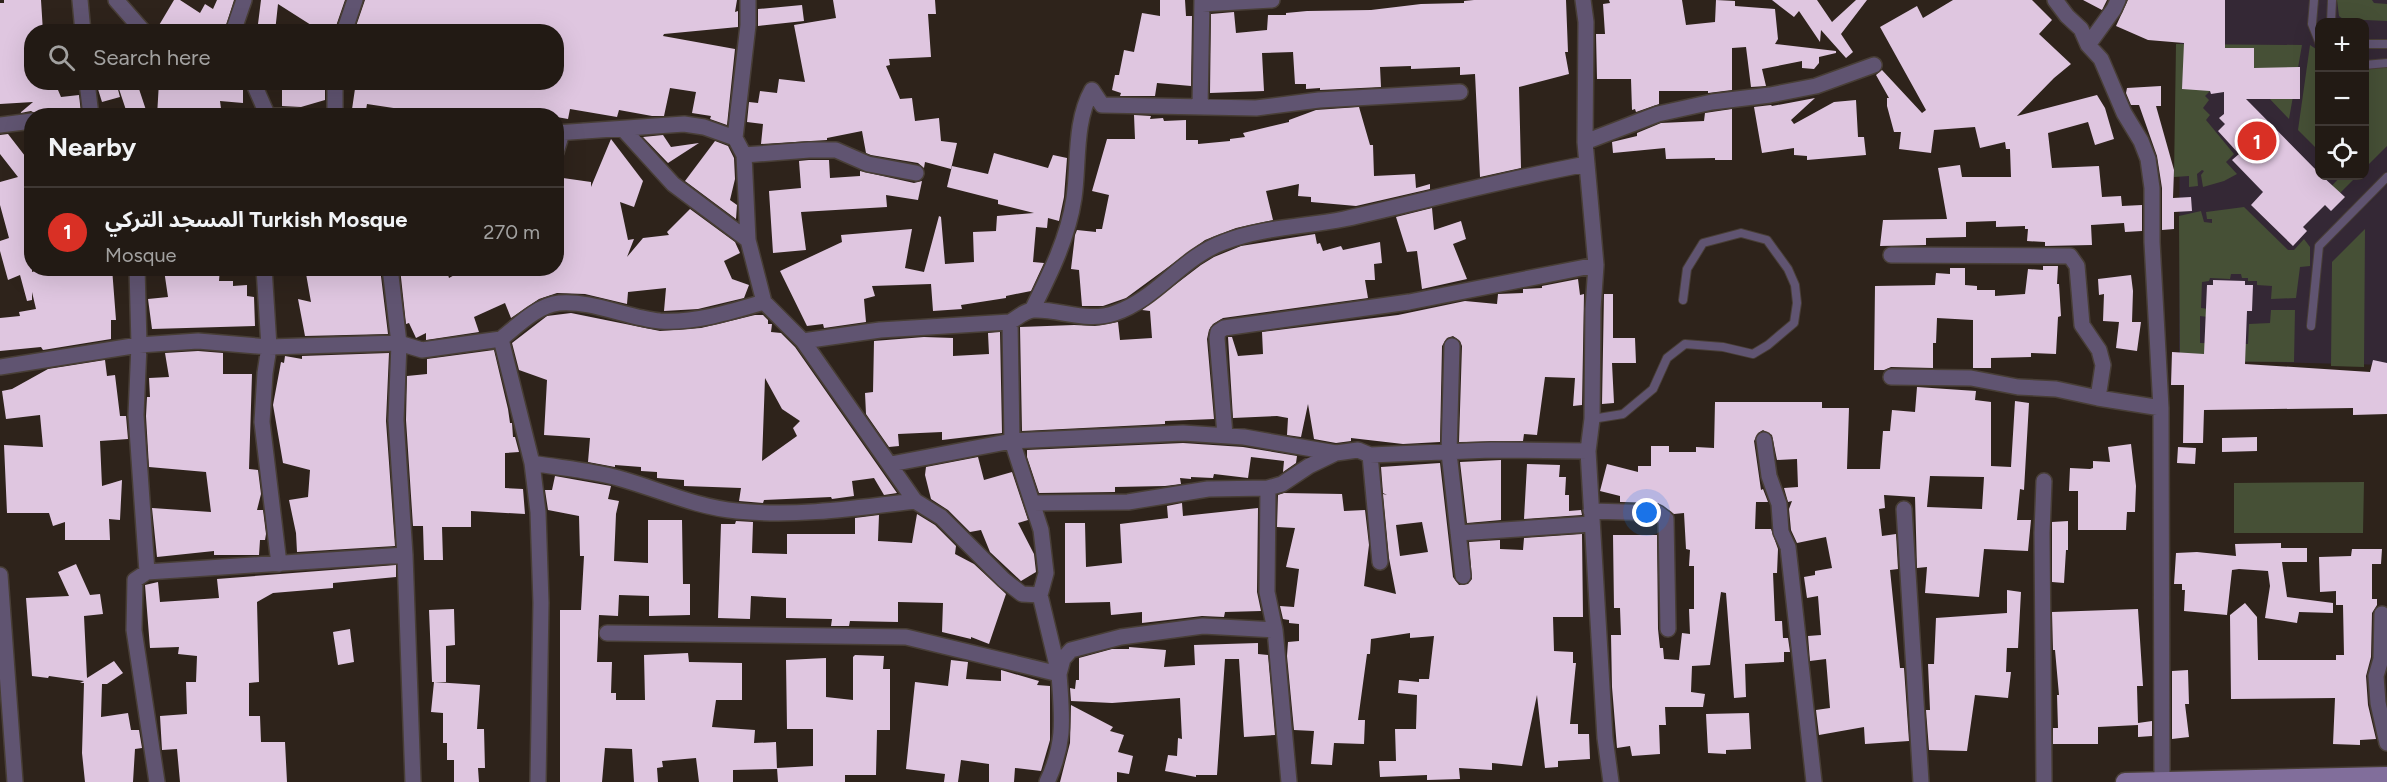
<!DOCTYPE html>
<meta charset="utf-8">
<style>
:root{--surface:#221a14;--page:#2a231d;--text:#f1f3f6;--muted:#a2a1a0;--line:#3f3834;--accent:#d93025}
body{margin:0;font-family:Figtree,"Noto Sans Arabic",sans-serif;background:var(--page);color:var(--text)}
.controls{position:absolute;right:18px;top:18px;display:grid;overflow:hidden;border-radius:12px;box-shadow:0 6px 24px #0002}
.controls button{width:54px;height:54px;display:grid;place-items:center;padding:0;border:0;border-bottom:2px solid var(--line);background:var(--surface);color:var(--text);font:30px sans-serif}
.you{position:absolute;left:1647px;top:513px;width:21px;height:21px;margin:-15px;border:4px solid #fff;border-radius:50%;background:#1a73e8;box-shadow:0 0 0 9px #1a73e833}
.badge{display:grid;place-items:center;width:39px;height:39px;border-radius:50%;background:var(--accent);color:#fff;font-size:20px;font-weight:700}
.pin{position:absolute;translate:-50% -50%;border:3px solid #fff;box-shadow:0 2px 6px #0006}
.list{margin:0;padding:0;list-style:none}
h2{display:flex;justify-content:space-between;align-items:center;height:78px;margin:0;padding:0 24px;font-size:26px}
h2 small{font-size:20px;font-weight:400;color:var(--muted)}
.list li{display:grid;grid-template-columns:39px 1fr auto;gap:18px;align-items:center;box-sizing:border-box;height:90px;padding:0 24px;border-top:2px solid var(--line)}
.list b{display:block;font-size:22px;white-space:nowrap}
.list p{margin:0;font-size:20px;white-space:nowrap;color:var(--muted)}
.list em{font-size:20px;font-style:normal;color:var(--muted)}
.icon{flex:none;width:33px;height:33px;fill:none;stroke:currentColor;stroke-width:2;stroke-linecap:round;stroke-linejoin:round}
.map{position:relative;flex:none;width:2387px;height:782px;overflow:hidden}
.search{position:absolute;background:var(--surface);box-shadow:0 6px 24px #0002;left:24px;top:24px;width:540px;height:66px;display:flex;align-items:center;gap:15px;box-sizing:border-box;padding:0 21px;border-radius:24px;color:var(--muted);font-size:22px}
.panel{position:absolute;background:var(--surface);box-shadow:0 6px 24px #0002;left:24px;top:108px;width:540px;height:168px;border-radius:24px}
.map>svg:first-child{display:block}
</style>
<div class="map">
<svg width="2387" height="782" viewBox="0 0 2387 782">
<rect width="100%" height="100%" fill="#2e231b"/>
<!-- medical -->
<path fill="#342835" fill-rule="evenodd" d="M2180,0H2387V365L2179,360ZM2320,22H2364V176H2320Z"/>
<!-- green -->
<path fill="#465036" d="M2337,0H2372L2374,3L2387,4V21L2343,19L2339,16Z
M2176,44L2302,45L2289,119L2267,96L2218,83L2205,96L2209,100L2203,108L2210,115L2206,120L2234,154L2226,162L2237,174L2224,181L2203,187L2201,175L2204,171L2202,170L2197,174L2198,186L2189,187V176L2174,177Z
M2310,45L2319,51V151L2298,130Z
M2387,62V146L2365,168V63Z
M2341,176H2357L2334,199L2326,192Z
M2244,207L2288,250H2294L2304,239L2310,247V266L2300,267L2296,298L2271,299L2272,286L2257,285V281H2248V278H2242L2241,274H2231L2230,279L2210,278L2209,281L2202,282L2201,308L2209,309L2208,317L2200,316V343L2248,344L2249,324L2270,323L2271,310H2295L2294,362L2180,361L2179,216L2201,211L2204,222L2212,223V219H2207L2206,212Z
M2365,229L2364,367L2331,366L2332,262Z
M2364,482L2363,533H2234V483Z"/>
<!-- building -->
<path fill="#dfc6e0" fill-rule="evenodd" d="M4,0H41L43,32H32V83L52,84V90H58L61,97L79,95L81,113L40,116L31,111L20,113L33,102L0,104V3H4Z
M174,0H180L200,13L205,4L213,9L217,0H234L224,32H155Z
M261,0H345L335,29L311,25L278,4L275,32H257Z
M365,0H737L735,12L738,11V27L664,34L663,36L735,49L727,125L710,119L711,116L692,113L696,92L670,88L664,116H652L619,110L617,117L570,109L568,119L523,111L522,116H506L474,110L473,116H448L422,111L421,116H398L400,109L367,104L365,116H351L356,82H556V32H354Z
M833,0H935L936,14H928L931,57L889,59L890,65L886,66L900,99L912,98L915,121L939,118L941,141L957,143L951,169L925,162L924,168L918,163L871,155L866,153L862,131L827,138V140L761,144L763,124L747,122L749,102L758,103L760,91L777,93L779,79L805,82L794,25L836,18Z
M1160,0H1185L1186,16H1192L1191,86L1157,83L1155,96H1120L1121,93L1112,90L1115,75H1119L1124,50L1134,52L1142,13L1160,16Z
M1474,0H1566L1568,52H1565L1569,74L1519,87L1521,168L1480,177L1475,74L1460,75V67L1411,69V66L1380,67L1381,87L1320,90V88L1306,89V84H1295L1293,52L1262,53L1264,91L1210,93L1211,14L1234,12L1236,33L1267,30L1268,15H1286V13L1307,11L1371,10L1421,4L1464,3V1Z
M1609,0H1682L1686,25L1715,22L1716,0L1735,1V6L1775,9L1778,39L1775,44L1836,51V53L1819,57V63L1814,69L1802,68V61L1762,69L1766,86L1751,87L1746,47L1732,48V90L1708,93V91H1659V104L1636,112L1635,109L1632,110L1631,79H1597L1596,34H1605L1603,4L1610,3Z
M1772,0H1817L1832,22L1856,0H1867L1841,34L1853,52L1846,58L1821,30L1820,42L1799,11L1794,17Z
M1953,0H2032L2052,20L2039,34L2071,64L2054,78L2017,116L2097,95L2105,108L2114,139L2095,145L2088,122L2048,133L2052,168L2099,166L2102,197L2121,196L2122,206L2142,205V231L2125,232L2124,223L2091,225L2092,245L2045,246V242L2027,241L2028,229H2025V226L1996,227V221L1966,222V237L1926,238V245L1880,246L1883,220L1947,219L1938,168L1960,165L1962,177H2011L2010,149H2006L2005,142L1980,148L1975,127L1934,130L1931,153L1899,149L1901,132H1894L1887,106V98H1889L1876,75L1882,70L1922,113L1926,110L1880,27L1917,6L1923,18Z
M2083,0H2107L2102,10Z
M2128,0H2225V48H2254V68L2300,67V99H2246L2319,173V176H2322L2345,197L2331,211L2325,205L2303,227L2307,231L2293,246L2251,205L2263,192L2232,160L2239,154L2218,131L2225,124L2219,118L2224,114V92L2211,94L2210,91L2182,89L2184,43L2148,40L2116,26Z
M802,5L804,21L758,26V9Z
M111,82H116L120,97L102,102L97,86Z
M159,82H243V103L220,101L222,116H157Z
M282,82H325V100L301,107L282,106Z
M137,83L148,116H128L119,89Z
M2161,86V106H2156L2174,170L2173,198L2191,197L2192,211L2174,212V229L2162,230V188L2157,156L2139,105H2131L2126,93L2127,88Z
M1815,98L1791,120L1794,124L1834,102L1856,100L1858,137H1864L1866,155L1807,160V156L1794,155V148L1762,153L1754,107L1771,105L1772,106Z
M1359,107L1370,145H1373L1374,176L1415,174L1416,188L1430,184V189L1356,206L1311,202V197L1298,196L1299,184L1266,191L1273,220L1236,228L1205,240L1126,298L1103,306H1082L1079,270L1071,269L1075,235L1077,230L1096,232V229H1102L1109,195L1092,191L1107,139H1135L1134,115L1151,116L1150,119L1163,118L1164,121L1186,120V140H1198V144L1230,141V139L1245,137L1243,133L1289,122V120L1316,110Z
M1732,109V160H1715V158L1666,159L1665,148L1613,153L1612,142L1637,136V133L1661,123L1704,121L1705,113Z
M8,134L32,165V272L45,268H112L116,320H111V339L43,350L41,347L0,351V318L20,316L19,312L36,309L32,292V300L27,301L20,275L8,280L0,251V241L9,238L0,205V182L18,177L0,154V135Z
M663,135L671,147L699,143L668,163L643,137Z
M611,139L643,181L634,207L620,202L628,240L634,239L627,257L643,238L669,235L667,232L690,209L735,242L740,253L724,261L732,279L749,285L744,298L698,309L664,311L666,288L628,292L627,304L585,294L557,293L539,299L511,318L505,303L474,317L479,332L426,340V333L416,338L409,323L406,324L400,268H446L449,278L467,268H556V192L561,193L563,178L591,182V187Z
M715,141L728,146L734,158L735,179L730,200L737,205L736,219L685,181Z
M994,153L1048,168L1053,155L1067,158L1064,197L1059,221L1048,218L1047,228L1036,227L1033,262L1044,263L1031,291L1006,296V298L961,305L962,309L933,311L931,284L872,286L875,296L864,299L866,322L824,328L823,324L807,326L780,271L842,242L841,235L912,229L905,268L924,272L939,216L941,217L945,264L974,262L973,232L996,231L997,216L1034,213L998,204V200L947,187L952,166L988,174Z
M809,160H829L830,178L860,176V171L914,183L922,181L918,200L886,195L887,207L801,212L806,250L773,253L769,191L801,188L799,161Z
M1432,208L1434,230L1461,221L1466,239L1453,244L1467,279L1422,289L1417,251L1407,252L1396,217Z
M1315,234L1317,244L1320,243L1323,251L1341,246L1343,250L1380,242L1382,263L1374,264L1375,280H1365L1368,298L1223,318L1213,324L1209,330L1207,339L1214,419L1165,421V424L1022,431L1020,327L1074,325L1095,326L1118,322L1120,340L1152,338L1150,311L1142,310L1201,265L1214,257L1241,246Z
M2043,266H2058L2057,284H2059L2061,316L2058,317L2056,354L2031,353V357L1991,358V368H1973V320L1937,318L1936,343H1933V368L1891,367L1884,370H1874L1875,286L1935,285L1936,273L1950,274V268H1965V285L1977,286V290H1995V296L2025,294L2028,269L2043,270Z
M181,268H220L219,281H233V286L247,285V296L254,297L255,326L152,329L148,299L168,297L164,270Z
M305,268H380L388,334L305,336L298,299L311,302Z
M2131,275L2133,291L2132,322H2141L2137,351L2116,348L2119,322L2103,321L2104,294L2099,295L2098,279Z
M1578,279L1580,295L1584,294L1582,405L1573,406L1575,378L1545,377L1537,435L1524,434L1523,441L1459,442L1462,346L1460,341L1453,336L1447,338L1442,346L1440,442L1403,444L1351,438V441L1336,443L1314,439L1308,404L1301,437L1287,435L1288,418L1277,416L1233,418L1228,337H1232L1238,356L1263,354L1262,332L1398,315L1465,301L1497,304L1498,294L1523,293V289L1542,288V286Z
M2213,280L2245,281V285H2253L2252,311H2247L2245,364L2370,372L2373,360L2387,363V414L2353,415V408L2204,410L2203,443H2183L2184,385H2171L2172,352L2204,354L2207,285H2213Z
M1604,294H1613V338H1635L1636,363H1612L1614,403L1602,404Z
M571,313L660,331L701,328L755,315H763L768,320V324H772L771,332L781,333L795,347L897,493L884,495L874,478L852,481L854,496L832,499L831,497L764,500L763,503L739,501L741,488L684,486V480L657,478V472L641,471V467L615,465V467L588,462L590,438L544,435L547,380L519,370L512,343L547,316ZM765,378L782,409L800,421L793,428L797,436L762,461Z
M1000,332L1002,433L942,440V432L898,434L899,446L889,447L866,414L865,393L873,392L874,341L924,337L953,338V356L989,354L988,333Z
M494,350L508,409L510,423H512L513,437H515L519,452L505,453V488L523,489L525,514L471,511V527H442L443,560H424L423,526H413L406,420L407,376L427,374V359Z
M198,351L223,353V374H252L249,469L258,470L261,494L257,510H263L266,534L265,540H260L259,555H214V551L157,557L152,508L211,512L206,472L149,467L146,416L147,397H150L149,378L169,377L165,353Z
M389,353L386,421L395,546L297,552L296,533L289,500L308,497L310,470L283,463L273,405L281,362L284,363L285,356L302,359V356Z
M105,360L107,376L115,375L120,416H126L128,439L100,441L102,486L122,480L120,520L109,519L110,540H65V522L53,526L49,513H7L4,445L43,447L40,415L6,419L2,391L12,389L48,369Z
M1917,387L1976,391L1975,400L1991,402V466L2011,467L2015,401L2029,403L2024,490L2020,489L2017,520H2031L2028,551L1984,549L1979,597L1925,593L1927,567L1917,568L1915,497L1884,495L1885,508L1879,509L1882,536L1896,534L1898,569L1890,570L1900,668H1904L1909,741L1865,744L1864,727L1819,735L1816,710L1830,708L1826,659L1810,661L1808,636L1821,635L1818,596L1807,598L1804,577L1815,575V571L1832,568L1826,537L1797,543L1791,530L1789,509L1792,501L1788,502L1784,488L1798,487L1797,459L1777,460L1772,435L1763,430L1758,433L1754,441L1761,490L1763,489L1768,502H1756L1755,529H1771L1778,549L1777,573H1773L1775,621H1782L1783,638H1788L1790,652H1784V662L1745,664L1746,697L1734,698L1726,593L1721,592L1710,665L1692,666L1691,692L1705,694L1703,707H1665L1666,725H1659L1660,754L1632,756L1630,746L1617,748L1612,687L1611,635H1621L1620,608H1614L1613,535H1657L1658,629L1660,648H1663L1664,659L1679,660L1682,633L1690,634L1689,609H1694V566H1689L1690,550L1686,549L1684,513L1674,514L1658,503L1620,502V496L1600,491L1607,464L1638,472V466H1651V446H1669V452H1696V447L1714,448L1715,402H1822V408H1849L1847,469H1880L1883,431H1890L1892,410L1915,412ZM1930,476L1984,477L1982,509L1927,507Z
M2257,437V451L2222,452V438Z
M1183,443L1243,447L1297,456L1296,463L1283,472L1284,461L1251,457L1248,478L1214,474L1213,478L1191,477V479L1180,478L1181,484L1165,486L1115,487V492L1039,493L1027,457V450Z
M2131,444L2136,486L2135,512H2127L2126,530H2078V491H2069L2070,468L2090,469L2093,468V461L2110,462L2108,447Z
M2178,447L2196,448L2195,464L2177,463Z
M978,457L984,480L1012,472L1028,520L1018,523L1034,554L1036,572L1021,581L990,552L981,530L970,532L948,510L931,499L925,475L926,467Z
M1501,460V520L1467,523L1460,462Z
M1440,463L1453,577L1459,585L1468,584L1472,579L1469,542L1500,540V549L1523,550L1524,538L1582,534L1583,617H1553L1554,651L1573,652V663H1576L1570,724H1578V734H1589L1590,759L1558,761V767L1545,768L1537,695L1522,766L1492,763V770L1459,768L1460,779L1427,780V775L1380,777L1379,761H1396L1395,729H1416L1417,695L1398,693L1399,680L1419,682V679H1429L1434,636L1410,638V633L1371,639L1370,654H1367L1358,720H1365L1364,744L1334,743L1332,765L1311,764L1314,731L1294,730L1287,656L1288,642L1299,641V624L1289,623V620L1283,619L1280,606L1294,607L1299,569L1286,567L1295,528L1277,527L1278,495L1284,493L1342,494L1344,511L1365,510L1369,545L1364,586L1396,594L1389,558L1383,494L1387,495L1383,493L1381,467ZM1422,522L1428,552L1400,556L1396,525Z
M1527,464L1560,465L1559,477H1566L1565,495H1569V511L1581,510L1582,515L1524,519Z
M555,476L611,486L608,499L619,501L616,514L614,561L648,563V520H682L683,584H690V615L649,616V596L619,595L618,616L599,615L597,662H612L611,693H616V700H645L644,655L688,653L689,662L742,663V700H716L712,727L755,730L754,743L776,742L777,769L733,770V782H699L696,758L662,761L663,767L657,768L658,782H634L632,749L605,748L602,782H560V610H581L584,556H580L579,516L548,510L545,490H552Z
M1182,503L1183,516L1258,508L1257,592L1261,611L1225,612L1224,617L1202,616L1142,623V612L1111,615L1110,602L1065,603V523H1085L1086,567L1122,563L1120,524L1168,518L1167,506Z
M917,514L935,525L956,546L955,554L974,564L1006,594L989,644L971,637V639L942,632L943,603L898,602V622L850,621L849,626H831L832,619L786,618V598L751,596L750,619L718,618L721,524H735L736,521L753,522L752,553L787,554V534H855V518L879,515L878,541L912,543Z
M2068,521V550H2066L2064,583L2052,582V522Z
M2281,543V548H2307V562H2282L2287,597L2333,603V613L2299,612L2297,623L2265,618L2270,586L2268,571L2239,569L2232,570L2227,615L2184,611L2185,590H2182V584H2174L2176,553L2197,552L2236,556L2235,544Z
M2352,549H2382L2381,564H2372V599H2377V605L2372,613L2371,657L2366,676L2368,705L2376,739L2360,740V745L2333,744L2335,698L2231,699L2230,615L2245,603L2257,617L2258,660H2336V655H2344L2343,605H2336V591L2320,592L2319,557L2351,556Z
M76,564L90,595L100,594L103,614L84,616L87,678L114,661L123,673L107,684H102L101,717L128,713L131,730H139L142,748L135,749L133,782H85L82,753L84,683H80L84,681L49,676L48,678L32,676L26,598L69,596L58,572Z
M396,565V577L333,583V588L273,593L257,602L259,682L249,683V716H260L261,742H285L287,782H180L177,749L162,750L160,716L187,714L186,682H196L197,656L178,654L179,647L150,648L145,585L158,582L160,602L219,598L217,579Z
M2007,590L2021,592L2018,648H2007L2006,672H2011L2008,698L1975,695L1967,751L1929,750L1926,710H1930L1928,664H1934L1936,618L2007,613Z
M454,609L455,645L446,646V682H432L429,610Z
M2138,609L2143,686H2137L2138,723L2152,721V736L2138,737V725L2098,727V744H2053V728H2058L2057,695H2059L2055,650H2053L2052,612Z
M350,629L354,662L338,665L333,632Z
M1258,643V654L1268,655L1275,735L1244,737L1239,659H1225L1217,775H1196V777L1165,771L1168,755L1177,756L1178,738L1182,739L1180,698L1112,703L1071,701L1070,688L1075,689L1076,680H1079V658L1112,649H1129V647L1166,650L1164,667L1195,665L1194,645Z
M855,655L884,656L883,669H890V730H877L876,775H845V782H778L777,768L813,766V729H787L786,660L826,658V697L853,700V657Z
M951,660L968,662L966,679L1001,681V670L1039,681L1037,685L1050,686V740L1041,771L1015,768L1014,782H989V764L961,760L958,782H944L945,774L906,769L915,682L948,686Z
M2188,670L2189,704H2185L2189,737L2172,739V671Z
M434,682L480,685L477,729H484L485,768H478L479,782H454V760H447V743H443V713L431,712Z
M1071,705L1113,727L1110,731L1124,735L1118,752L1133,756L1129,774L1117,772V782H1060L1070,743Z
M1749,713L1751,749L1726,750V754L1708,753L1706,714Z"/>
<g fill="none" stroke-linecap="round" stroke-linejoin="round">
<defs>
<path id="lane" d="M2314,0L2312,24L2320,44
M2331,22L2332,0
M2364,44H2387
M2364,65L2387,63
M2311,326L2319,246L2387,177
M1592,419L1623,414L1653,389L1667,358L1685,344L1723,347L1753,354L1768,345L1794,323L1797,303L1795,285L1788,269L1767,240L1741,233L1703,243L1687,269L1683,300"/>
<path id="street" d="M80,0L83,32
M116,0L144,32
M1583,0L1586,22L1585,142L1596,265L1593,309L1592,419L1588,451L1605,738L1611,782
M2055,0L2067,16L2081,29L2088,45L2101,59L2124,113L2141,141L2148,159L2152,188V242L2161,408L2162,782
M1202,4L1272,0
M233,32L244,0
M344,32L355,0
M2088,45L2114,9L2118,0
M87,82L91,116
M253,82L267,114
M335,82V116
M1200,107L1202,0
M264,116H297
M0,125L32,121
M623,129L673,184L748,240
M556,133L684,124L704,127L735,138L744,155L748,240L764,302L803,341L915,501L941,517L1004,580L1022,594L1040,595L1059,674
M735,138L748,25V0
M1585,142L1658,114L1712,102L1770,95L1816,86L1874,65
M556,152L562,133
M744,155L809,150H836L868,164L916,173
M1891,255L2070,256L2077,266L2082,325L2099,350L2103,365L2098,398
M137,268L139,345L136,415L147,572
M264,268L269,347L265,373L262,422L279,564
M390,268L399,343L396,420L405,555L413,782
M1032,310C1050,274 1068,238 1074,198C1079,163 1074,122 1092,90L1102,105L1256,108L1319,100L1460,92
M1010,322C1017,318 1026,310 1034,310C1061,309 1087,323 1115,313C1157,299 1182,257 1224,242C1262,227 1304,227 1344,219C1425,201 1505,179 1587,164
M501,339C517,326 538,305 559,303C591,300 628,318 660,321C695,323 731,312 764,302
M803,341L880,330L1010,322L1012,441L1041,530L1046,573L1040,595
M1452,346L1449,453L1463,576
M0,367L139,345L198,341L269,347L399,343L422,350L501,339L532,463C560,468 590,470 618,478C658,489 695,507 737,511C797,517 856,508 915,501
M1891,377L1971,378L2018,387L2056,389L2098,398L2161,408
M1225,435L1217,338L1218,332L1224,328L1409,302L1596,265
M1764,440L1769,476L1779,504L1781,532L1788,547L1814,782
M1370,455L1380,562
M532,463L538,512L541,603L538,782
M891,464L1012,441L1183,433L1244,437L1336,453
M1033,503L1128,502L1208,489L1268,488L1282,484L1309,466L1336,453L1358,450L1370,455L1491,450L1588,451
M1904,509L1921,782
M1591,511L1658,513L1666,519L1668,629
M1458,533L1591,524
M0,575L15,782
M2382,614L2381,659L2376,676L2378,703L2387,743
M1275,630L1289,782
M607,633L906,637L1059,674C1062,717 1066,742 1047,782
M1059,674L1063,659L1071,650L1121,637L1203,626L1275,630L1267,592L1268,488
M157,782L134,630L135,580L147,572L405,555
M2044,782L2042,533L2044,481"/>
<path id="secondary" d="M2125,782L2387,776"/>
</defs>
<!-- lane casing -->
<use href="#lane" stroke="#483e36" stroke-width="10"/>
<!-- street casing -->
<use href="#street" stroke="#483e36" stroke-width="18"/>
<!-- secondary casing -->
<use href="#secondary" stroke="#483e36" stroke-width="21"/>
<!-- lane -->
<use href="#lane" stroke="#605471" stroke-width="8"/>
<!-- street -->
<use href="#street" stroke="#605471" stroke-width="15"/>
<!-- secondary -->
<use href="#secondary" stroke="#816e9b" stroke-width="18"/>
</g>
</svg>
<div class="controls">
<button>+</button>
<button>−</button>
<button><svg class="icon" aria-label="locate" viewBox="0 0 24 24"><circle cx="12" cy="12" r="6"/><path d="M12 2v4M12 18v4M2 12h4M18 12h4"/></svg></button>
</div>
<div class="you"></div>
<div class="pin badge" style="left:2257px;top:141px">1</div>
<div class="search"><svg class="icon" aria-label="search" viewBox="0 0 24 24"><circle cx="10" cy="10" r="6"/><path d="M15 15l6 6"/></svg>Search here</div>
<section class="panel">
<h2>Nearby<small></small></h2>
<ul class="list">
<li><span class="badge">1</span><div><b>المسجد التركي Turkish Mosque</b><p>Mosque</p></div><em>270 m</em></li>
</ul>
</section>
</div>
